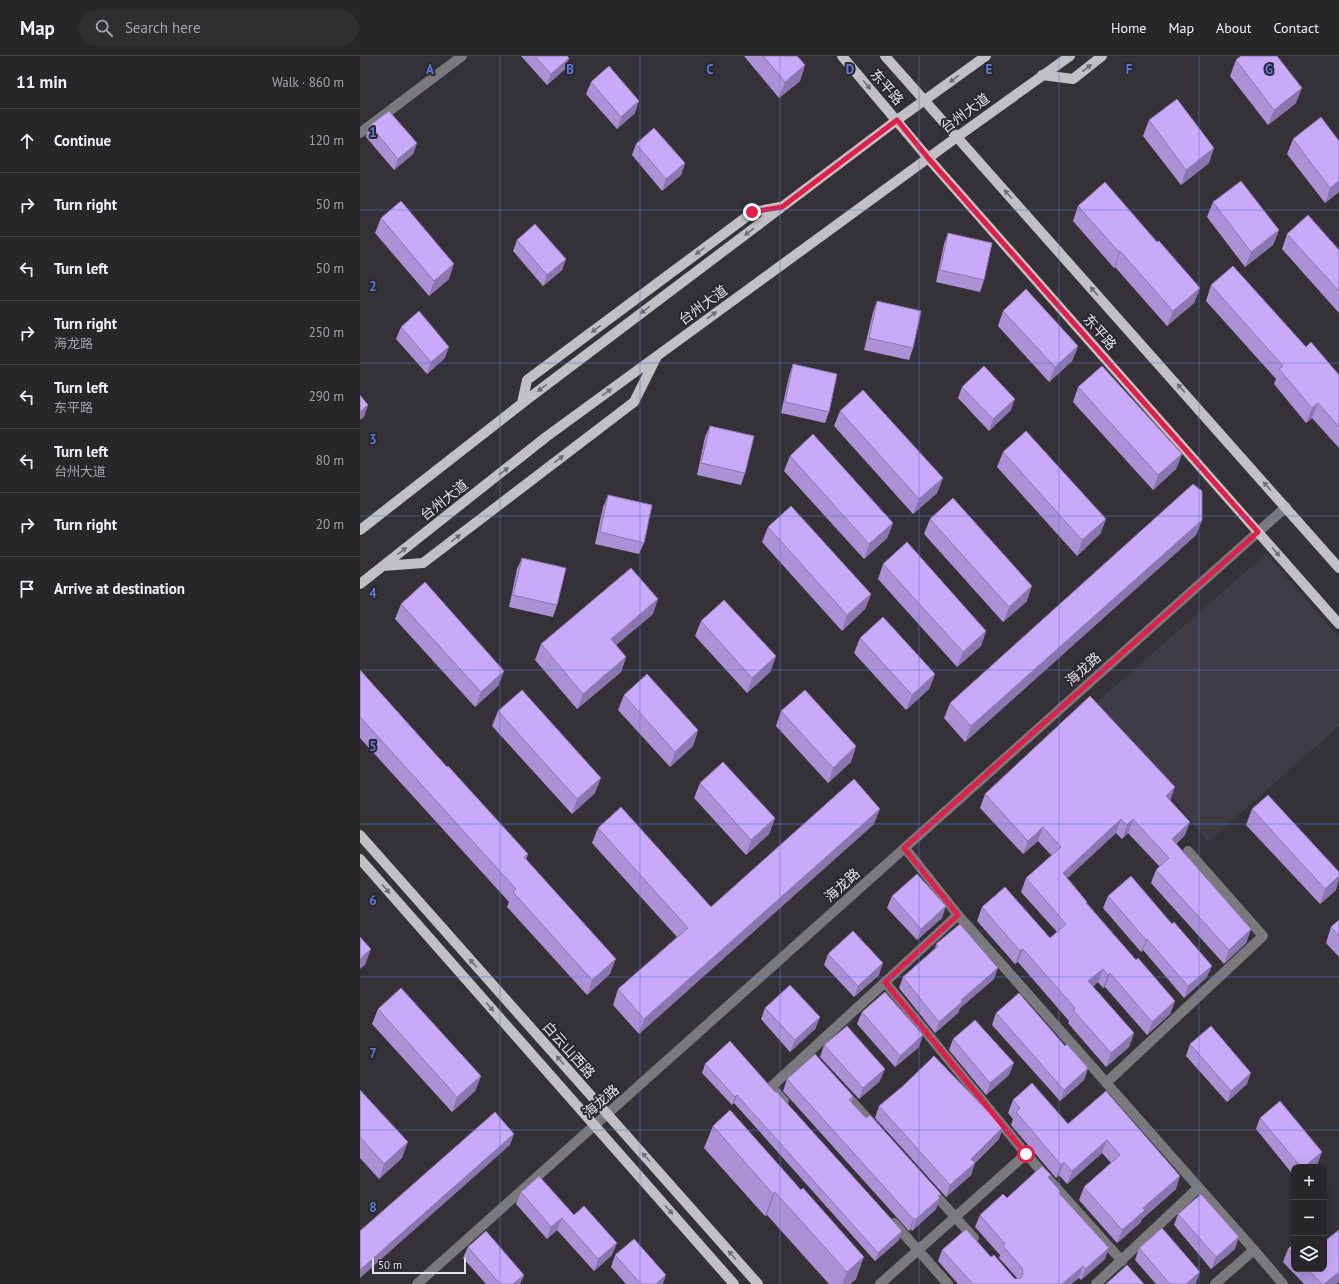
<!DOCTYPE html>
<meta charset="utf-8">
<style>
:root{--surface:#272629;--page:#2f2e31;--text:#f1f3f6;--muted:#a4a5a8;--line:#434346}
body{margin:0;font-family:"PT Sans","Noto Sans SC",sans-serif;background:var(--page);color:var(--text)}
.controls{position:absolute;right:12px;bottom:12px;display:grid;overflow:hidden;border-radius:8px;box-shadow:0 4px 16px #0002}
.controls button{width:36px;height:36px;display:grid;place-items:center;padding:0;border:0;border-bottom:1px solid var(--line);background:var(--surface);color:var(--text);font:20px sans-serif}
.scale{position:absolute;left:12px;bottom:10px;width:94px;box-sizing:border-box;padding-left:4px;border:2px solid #e3e2e5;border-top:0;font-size:11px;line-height:14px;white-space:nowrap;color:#e3e2e5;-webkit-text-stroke:3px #2a282d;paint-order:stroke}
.stop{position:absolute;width:12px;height:12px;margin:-9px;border:3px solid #e11d48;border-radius:50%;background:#fff}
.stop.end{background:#e11d48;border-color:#fff;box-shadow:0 1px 4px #0008}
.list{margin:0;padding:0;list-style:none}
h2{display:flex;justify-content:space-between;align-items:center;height:52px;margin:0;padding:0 16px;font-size:17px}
h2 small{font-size:13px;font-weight:400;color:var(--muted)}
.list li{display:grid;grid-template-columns:26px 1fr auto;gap:12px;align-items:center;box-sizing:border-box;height:64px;padding:0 16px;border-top:1px solid var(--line)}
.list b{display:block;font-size:15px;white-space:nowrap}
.list p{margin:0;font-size:13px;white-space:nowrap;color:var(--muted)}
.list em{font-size:13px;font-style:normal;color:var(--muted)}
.icon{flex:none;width:22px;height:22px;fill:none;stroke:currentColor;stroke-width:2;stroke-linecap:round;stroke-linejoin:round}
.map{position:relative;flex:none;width:979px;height:1228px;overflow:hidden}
header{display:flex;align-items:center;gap:24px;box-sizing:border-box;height:56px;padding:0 20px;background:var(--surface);border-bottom:1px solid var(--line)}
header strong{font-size:19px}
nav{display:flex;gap:22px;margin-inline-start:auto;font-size:14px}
.search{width:280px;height:36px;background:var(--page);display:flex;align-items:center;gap:10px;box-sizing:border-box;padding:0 14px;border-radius:22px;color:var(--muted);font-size:15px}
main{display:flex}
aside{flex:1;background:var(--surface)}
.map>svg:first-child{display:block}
</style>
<header>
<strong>Map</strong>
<div class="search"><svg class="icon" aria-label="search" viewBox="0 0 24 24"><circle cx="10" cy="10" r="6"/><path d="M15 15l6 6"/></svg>Search here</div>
<nav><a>Home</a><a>Map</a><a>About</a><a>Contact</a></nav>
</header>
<main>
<aside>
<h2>11 min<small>Walk · 860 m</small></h2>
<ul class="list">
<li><svg class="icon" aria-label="ahead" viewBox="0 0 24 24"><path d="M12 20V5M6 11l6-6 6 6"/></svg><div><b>Continue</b></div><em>120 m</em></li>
<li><svg class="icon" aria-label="right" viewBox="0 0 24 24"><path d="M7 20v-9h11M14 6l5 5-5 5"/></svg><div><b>Turn right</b></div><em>50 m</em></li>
<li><svg class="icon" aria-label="left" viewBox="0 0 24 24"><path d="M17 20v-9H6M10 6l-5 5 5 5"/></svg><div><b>Turn left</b></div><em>50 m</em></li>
<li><svg class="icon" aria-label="right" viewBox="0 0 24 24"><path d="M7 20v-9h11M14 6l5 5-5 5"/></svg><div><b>Turn right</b><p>海龙路</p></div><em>250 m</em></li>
<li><svg class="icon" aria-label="left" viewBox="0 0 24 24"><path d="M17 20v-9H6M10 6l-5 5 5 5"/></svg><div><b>Turn left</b><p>东平路</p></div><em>290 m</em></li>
<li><svg class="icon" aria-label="left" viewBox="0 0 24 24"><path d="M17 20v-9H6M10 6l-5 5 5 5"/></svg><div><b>Turn left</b><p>台州大道</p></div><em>80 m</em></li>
<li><svg class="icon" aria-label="right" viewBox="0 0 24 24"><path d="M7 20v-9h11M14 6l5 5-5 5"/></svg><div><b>Turn right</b></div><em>20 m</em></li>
<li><svg class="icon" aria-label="arrive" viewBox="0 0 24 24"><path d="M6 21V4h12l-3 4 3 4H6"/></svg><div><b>Arrive at destination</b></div></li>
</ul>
</aside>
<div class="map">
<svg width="979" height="1228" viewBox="0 0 979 1228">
<rect width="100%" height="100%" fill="#343237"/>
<!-- built -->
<path fill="#3f3c46" d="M906,498L979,581V670L848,786L737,646Z"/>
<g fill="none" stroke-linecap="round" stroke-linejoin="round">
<!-- minor -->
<path stroke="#7a797c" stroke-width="10" d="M0,77L102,0
M545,792L598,859L894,1194
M525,926L666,1098L762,1205
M746,1027L903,880L828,795
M482,1035L516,1072
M424,1045L411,1031L598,859
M570,1133L614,1182
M534,1167L588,1228
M57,1228L926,451
M520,1228L666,1098
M736,1228L838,1132
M855,1228L894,1194L923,1228"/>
<!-- major -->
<path stroke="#c1c0c5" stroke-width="10" d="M482,0L568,102L979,568
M525,0L979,512
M682,19L713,23L742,0
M162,347L167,324L393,156L420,151
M0,474L169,342L537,64L626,0
M23,510L63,507L274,346L296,302
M0,528L186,381L597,81L710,0
M0,779L398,1228
M0,803L374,1228"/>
</g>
<!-- wall -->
<path fill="#ac91d7" d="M161,0H207L209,2L205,13L187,29Z
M384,0H437L445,9L440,25L419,42Z
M876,4L936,47L908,69L870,20Z
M231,26L275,57L257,73L226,38Z
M789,64L849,107L821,129L783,80Z
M10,69L57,87L53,98L34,114L6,81Z
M933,83L979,136L965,147L927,98Z
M276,88L325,107L321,119L302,135L272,99Z
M853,146L919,174L913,189L885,211L847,161Z
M718,150L797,186L840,232L834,247L807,270L755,211L754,212L713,165Z
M21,162L89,223L69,240L15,177Z
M588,177L624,224L620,236L576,226L584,188Z
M927,178L979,194V257L922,193Z
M157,184L206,203L202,214L183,230L153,195Z
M851,229L946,291L979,319V392L952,362L946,367L914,328L916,323L846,245Z
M517,245L553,292L549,304L504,294L513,256Z
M643,255L718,290L712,305L689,326L638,270Z
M41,271L85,302L67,318L36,283Z
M433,308L469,356L465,367L421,357L429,320Z
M602,331L651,354L629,375L598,342Z
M718,331L822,398L816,413L793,434L713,346Z
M480,355L583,422L577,437L553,458L474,370Z
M350,370L385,417L381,429L337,419L345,381Z
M643,396L746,463L740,478L717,500L637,411Z
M430,400L533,467L527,482L504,503L424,415Z
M248,439L284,487L279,498L235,488L243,451Z
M570,463L667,545L643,566L564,478Z
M842,464L836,479L605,686L584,662L590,647Z
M408,471L511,538L505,553L482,575L402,486Z
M162,502L197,549L193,561L149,551L157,513Z
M523,508L626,575L621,590L597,611L518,523Z
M41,548L144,615L138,630L115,651L35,563Z
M293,558L256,589L266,601L261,616L217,653L175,604L181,588Z
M341,565L416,600L410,616L387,637L335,580Z
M500,582L575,618L569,633L546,654L494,597Z
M0,614L87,711L168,798L166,803L250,918L227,939L147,851L149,846L0,682Z
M264,639L338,674L333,690L310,711L258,654Z
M138,655L235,737L212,758L132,670Z
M421,655L496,690L491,706L468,727L416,670Z
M340,727L415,762L409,778L386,799L334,742Z
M625,738L810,744L825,779L816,788L891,873L886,887L864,908L791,827L796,814L800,811L768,777L762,783L756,777L707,822L727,846V847L776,904L815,945L810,958L787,979L745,931L743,932L738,926L733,930L774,977L769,991L746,1011L708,967L709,965L658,906L655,908L617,865L622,851L690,882L697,876L661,836L666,822L692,800L678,785L663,798L620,752Z
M892,753L976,834L960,848L886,769Z
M514,768L279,978L253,949L258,933L317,881L232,787L238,772L351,851Z
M532,840L582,862L557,884L527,852Z
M748,840L847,921L824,942L783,894L781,896L743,852Z
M979,864V901L966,887L971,871Z
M576,888L634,923L600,952L598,957L575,977L539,932L543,921L575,893Z
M468,898L519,919L494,941L464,909Z
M405,952L460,961L455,973L430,996L401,963Z
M18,953L121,1020L115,1035L92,1056L12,968Z
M502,956L559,991L535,1011L497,968Z
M636,957L705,990L728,1012L724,1024L700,1045L632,969Z
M593,983L649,1019L626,1039L589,994Z
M830,988L887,1028L867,1046L826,1000Z
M464,989L520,1025L499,1043L460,1001Z
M345,1008L415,1036L542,1175L539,1184L515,1205L374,1047L372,1049L342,1017Z
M427,1023L493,1040L491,1046L506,1062L581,1138L576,1153L552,1175L551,1173L549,1175L423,1035Z
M0,1034L42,1102L19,1123L0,1102Z
M746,1035L816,1133L782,1163L780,1167L757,1187L719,1144L724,1131L751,1107L742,1097L707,1128L699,1119L696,1122L651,1069L653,1063L648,1057L653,1044L708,1068Z
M519,1050L643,1071L639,1083L615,1107L611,1119L586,1141L515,1062Z
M900,1062L958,1107L954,1111H934V1120L896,1073Z
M353,1070L441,1134L496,1223L490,1228H469L407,1159L405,1160L344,1092Z
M689,1123L745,1203L721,1224L719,1222L711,1228H598L578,1205L582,1194L631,1201L653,1221L655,1223L657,1222L639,1202L640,1199L615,1171L620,1159L647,1142Z
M161,1136L214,1159L252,1199L234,1215L197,1174L187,1183L156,1148Z
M818,1158L875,1193L851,1213L814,1169Z
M934,1187V1213H964L979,1226L976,1228H944L923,1206L928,1193Z
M108,1191L164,1219L160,1228H126L103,1202Z
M779,1192L836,1227L835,1228H796L775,1204Z
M255,1199L303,1228H266L251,1211Z"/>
<!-- shaded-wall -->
<path fill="#8c76af" d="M209,2L205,13L187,29L191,18Z
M445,9L440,25L419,42L425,26Z
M942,32L936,47L908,69L914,54Z
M279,45L275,57L257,73L261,61Z
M57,87L53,98L34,114L38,103Z
M854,92L849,107L821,129L826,114Z
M325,107L321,119L302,135L306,123Z
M979,125V136L965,147L970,132Z
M919,174L913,189L885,211L891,196Z
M760,195L755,211L754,212L759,196Z
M206,203L202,214L183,230L187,219Z
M94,208L89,223L69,240L74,225Z
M840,232L834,247L807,270L813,255Z
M718,290L712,305L689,326L695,311Z
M89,291L85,302L67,318L71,306Z
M655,343L651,354L629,375L633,363Z
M958,347L952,362L946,367L952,352Z
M8,349L4,361L0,364V356Z
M822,398L816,413L793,434L798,419Z
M583,422L577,437L553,458L559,443Z
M746,463L740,478L717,500L722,484Z
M842,464L836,479L605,686L611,670Z
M533,467L527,482L504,503L509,488Z
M672,530L667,545L643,566L649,551Z
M511,538L505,553L482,575L487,559Z
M298,543L293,558L245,598L251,583Z
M626,575L621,590L597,611L603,596Z
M416,600L410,616L387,637L392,622Z
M266,601L261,616L217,653L223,638Z
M144,615L138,630L115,651L121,636Z
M575,618L569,633L546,654L552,639Z
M338,674L333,690L310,711L315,696Z
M496,690L491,706L468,727L473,712Z
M241,722L235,737L212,758L217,743Z
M815,731L810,745L806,740Z
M520,753L514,768L279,978L284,963Z
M415,762L409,778L386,799L391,784Z
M761,763L756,777L698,831L703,817Z
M773,763L768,777L762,783L767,769Z
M830,766L825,779L807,797L812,783Z
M683,771L678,785L663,798L668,785Z
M979,820V824L976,834L960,848L965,833Z
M586,850L582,862L557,884L561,873Z
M891,873L886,887L864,908L869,894Z
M787,883L783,894L781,896L786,884Z
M11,893L5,909L0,913V903Z
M663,893L658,906L655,908L660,895Z
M256,903L250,918L227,939L232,924Z
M523,907L519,919L494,941L498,930Z
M852,910L847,921L824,942L828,930Z
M638,912L634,923L600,952L598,957L575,977L579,966L601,944Z
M743,913L738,926L724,939L728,925Z
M750,917L745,931L743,932L748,919Z
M815,945L810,958L787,979L792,966Z
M460,961L455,973L430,996L435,984Z
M774,977L769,991L746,1011L751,997Z
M563,979L559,991L535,1011L540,1000Z
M654,1007L649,1019L626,1039L630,1027Z
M728,1012L724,1024L700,1045L704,1034Z
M525,1013L520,1025L499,1043L503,1032Z
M891,1017L887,1028L867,1046L871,1035Z
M121,1020L115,1035L92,1056L97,1041Z
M377,1039L374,1047L372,1049L375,1041Z
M643,1071L639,1083L611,1111L615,1107L611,1119L586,1141L590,1129L611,1103Z
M154,1078L150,1089L0,1222V1214Z
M747,1084L742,1097L707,1128L712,1115Z
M48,1086L42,1102L19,1123L24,1108Z
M962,1096L958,1107L954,1111H944Z
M704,1106L699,1119L696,1122L701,1109Z
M820,1120L816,1133L782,1163L780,1167L757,1187L762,1174L783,1152Z
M415,1136L407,1159L405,1160L413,1138Z
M581,1138L576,1153L552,1175L556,1163Z
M202,1162L197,1174L187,1183L191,1171Z
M555,1162L551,1173L549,1175L553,1163Z
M542,1175L539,1184L515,1205L518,1197Z
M879,1181L875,1193L851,1213L856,1201Z
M257,1187L252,1199L234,1215L238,1203Z
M749,1192L745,1203L721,1224L725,1213Z
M504,1201L496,1223L490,1228H482L487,1216Z
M723,1210L719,1222L711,1228H702Z
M840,1216L836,1227L835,1228H826Z
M979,1216V1226L976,1228H964Z
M164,1219L160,1228H153Z
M306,1219L303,1228H296Z"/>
<!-- building -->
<path fill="#c8a9fa" stroke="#8c76af" d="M175,0H207L209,2L191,18Z
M403,0H437L445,9L425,26Z
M881,0H917L942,32L914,54L876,4Z
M249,10L279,45L261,61L231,26Z
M817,43L854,92L826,114L789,64Z
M29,55L57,87L38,103L10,69Z
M961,61L979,85V125L970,132L933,83Z
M294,72L325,107L306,123L276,88Z
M881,125L919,174L891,196L853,146Z
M745,126L797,186L799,185L840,232L813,255L760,195L759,196L718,150Z
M41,145L94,208L74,225L21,162Z
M948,159L979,194V235L927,178Z
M175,168L206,203L187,219L157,184Z
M588,177L632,187L624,224L580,214Z
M873,210L946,291L951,286L979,319V371L958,347L952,352L919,313L923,310L851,229Z
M666,233L718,290L695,311L643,255Z
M517,245L561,255L553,292L509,282Z
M59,255L89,291L71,306L41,271Z
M433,308L477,318L469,356L425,346Z
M624,310L655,343L633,363L602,331Z
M742,310L822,398L798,419L718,331Z
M503,334L583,422L559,443L480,355Z
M0,339L8,349L0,356Z
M350,370L394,380L385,417L341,407Z
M666,375L746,463L722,484L643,396Z
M453,378L533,467L509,488L430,400Z
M833,428L842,435V464L611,670L590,647Z
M248,439L292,449L284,487L240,476Z
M593,442L672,530L649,551L570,463Z
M431,450L511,538L487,559L408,471Z
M547,486L626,575L603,596L523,508Z
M162,502L206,512L197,549L153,539Z
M271,512L298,543L251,583L266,601L223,638L181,588Z
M65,526L144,615L121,636L41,548Z
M364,544L416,600L392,622L341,565Z
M523,561L575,618L552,639L500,582Z
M0,614L87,711L88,710L168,798L164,801L256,903L232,924L153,836L156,833L0,661Z
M287,618L338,674L315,696L264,639Z
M162,634L241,722L217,743L138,655Z
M445,634L496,690L473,712L421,655Z
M730,640L815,731L806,740L830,766L812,783L891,873L869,894L796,814L809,802L773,763L767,769L761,763L703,817L727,846L726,847L776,904L778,902L815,945L792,966L750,917L748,919L743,913L728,925L774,977L751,997L713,954L715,952L663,893L660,895L622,851L645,831L690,882L706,868L666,822L701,791L683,771L668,785L625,738Z
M363,706L415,762L391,784L340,727Z
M494,723L520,753L284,963L258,933L328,872L238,772L261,751L351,851Z
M908,739L979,816V820L965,833L892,753Z
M557,818L586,850L561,873L532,840Z
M771,820L812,868L814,866L852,910L828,930L787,883L786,884L748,840Z
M979,864V880L971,871Z
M600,868L638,912L601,944L602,946L579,966L543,921L578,890L576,888Z
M493,875L523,907L498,930L468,898Z
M0,881L11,893L0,903Z
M430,929L460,961L435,984L405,952Z
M41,932L121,1020L97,1041L18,953Z
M525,936L563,979L540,1000L502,956Z
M659,937L705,990L707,988L728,1012L704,1034L636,957Z
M615,964L654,1007L630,1027L593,983Z
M487,970L525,1013L503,1032L464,989Z
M851,970L891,1017L871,1035L830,988Z
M370,985L415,1036L416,1035L542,1175L518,1197L377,1039L375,1041L345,1008Z
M455,998L493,1040L489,1044L506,1062L510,1059L581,1138L578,1140L580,1142L556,1163L555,1162L553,1163L427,1023Z
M574,1000L643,1071L611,1103L615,1107L590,1129L519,1050L543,1030Z
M672,1027L708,1068L746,1035L820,1120L783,1152L785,1154L762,1174L724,1131L760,1099L747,1084L712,1115L704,1106L701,1109L656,1056L660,1052L653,1044Z
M0,1034L48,1086L24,1108L0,1081Z
M920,1045L962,1096L944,1111H941L900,1062Z
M370,1054L441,1134L443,1132L504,1201L487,1216L415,1136L413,1138L353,1070Z
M135,1056L154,1078L0,1214V1175Z
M682,1110L691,1119L688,1121L701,1136L699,1137L749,1192L725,1213L723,1210L702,1228H613L582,1194L606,1173L631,1201L634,1199L653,1221L655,1223L661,1222L663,1218L662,1212L643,1190L645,1188L620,1159L643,1138L647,1142Z
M179,1120L214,1159L224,1150L257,1187L238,1203L202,1162L191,1171L161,1136Z
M841,1138L879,1181L856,1201L818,1158Z
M802,1172L840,1216L826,1228H810L779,1192Z
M979,1174V1216L964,1228H962L948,1213H964V1182L966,1184Z
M126,1175L164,1219L153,1228H140L108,1191Z
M274,1183L306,1219L296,1228H281L255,1199Z
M934,1187V1199L928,1193Z
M767,1209L784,1228H746Z"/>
<!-- one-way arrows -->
<defs><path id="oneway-solid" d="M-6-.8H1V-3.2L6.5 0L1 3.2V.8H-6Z"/></defs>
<g fill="#6e6c71">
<use href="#oneway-solid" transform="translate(727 12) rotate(-38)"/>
<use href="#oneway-solid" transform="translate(594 23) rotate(144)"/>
<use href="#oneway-solid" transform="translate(507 29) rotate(49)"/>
<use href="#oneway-solid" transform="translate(648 138) rotate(-132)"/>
<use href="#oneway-solid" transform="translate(389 176) rotate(143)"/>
<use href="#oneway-solid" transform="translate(340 195) rotate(143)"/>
<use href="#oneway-solid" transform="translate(734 235) rotate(-132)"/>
<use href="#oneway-solid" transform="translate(285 254) rotate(143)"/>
<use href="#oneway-solid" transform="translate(352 259) rotate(-36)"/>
<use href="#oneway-solid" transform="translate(236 273) rotate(143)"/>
<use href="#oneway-solid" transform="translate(182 332) rotate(143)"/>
<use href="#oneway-solid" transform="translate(821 332) rotate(-132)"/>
<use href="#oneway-solid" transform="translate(247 336) rotate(-36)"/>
<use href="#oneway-solid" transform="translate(199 403) rotate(-37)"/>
<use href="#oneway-solid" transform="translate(144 415) rotate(-38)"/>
<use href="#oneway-solid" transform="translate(907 430) rotate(-132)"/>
<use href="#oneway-solid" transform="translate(96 482) rotate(-37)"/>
<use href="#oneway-solid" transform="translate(42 495) rotate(-38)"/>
<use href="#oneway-solid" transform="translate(916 496) rotate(49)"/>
<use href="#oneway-solid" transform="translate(26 833) rotate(49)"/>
<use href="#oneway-solid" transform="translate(113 907) rotate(-132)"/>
<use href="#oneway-solid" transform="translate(130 951) rotate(49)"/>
<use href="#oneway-solid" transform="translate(200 1004) rotate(-132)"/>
<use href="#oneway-solid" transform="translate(286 1101) rotate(-132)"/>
<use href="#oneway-solid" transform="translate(309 1154) rotate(49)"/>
<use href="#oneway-solid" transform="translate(372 1199) rotate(-132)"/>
</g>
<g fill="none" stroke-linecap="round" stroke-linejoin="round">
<!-- route -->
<path stroke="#e11d48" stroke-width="5" d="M392,156L422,151L537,64L568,102L898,476L544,792L598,859L525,926L666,1098"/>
</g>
<!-- grid -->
<path fill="none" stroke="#587adc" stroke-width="1" stroke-opacity="0.55" d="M140,0V1228M280,0V1228M420,0V1228M559,0V1228M699,0V1228M839,0V1228M0,154H979M0,307H979M0,460H979M0,614H979M0,768H979M0,921H979M0,1074H979"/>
<g text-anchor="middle" stroke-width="4" stroke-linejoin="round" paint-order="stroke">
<!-- street labels -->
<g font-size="14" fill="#e3e2e5" stroke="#2a282d">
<text transform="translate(527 31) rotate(49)" y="5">东平路</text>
<text transform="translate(605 57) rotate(-36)" y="5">台州大道</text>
<text transform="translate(343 249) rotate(-36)" y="5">台州大道</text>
<text transform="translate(740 276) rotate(49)" y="5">东平路</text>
<text transform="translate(84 444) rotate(-38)" y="5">台州大道</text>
<text transform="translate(723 613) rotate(-42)" y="5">海龙路</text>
<text transform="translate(482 829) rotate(-42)" y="5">海龙路</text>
<text transform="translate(209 994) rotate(48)" y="5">白云山西路</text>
<text transform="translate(241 1045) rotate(-41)" y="5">海龙路</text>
</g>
</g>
<g font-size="13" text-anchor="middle" font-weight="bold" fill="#587adc" stroke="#2a282d" stroke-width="4" stroke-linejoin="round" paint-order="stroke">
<text x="70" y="18">A</text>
<text x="210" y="18">B</text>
<text x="350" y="18">C</text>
<text x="490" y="18">D</text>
<text x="629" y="18">E</text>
<text x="769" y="18">F</text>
<text x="909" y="18">G</text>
<text x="13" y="81">1</text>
<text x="13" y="235">2</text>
<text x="13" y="388">3</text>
<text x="13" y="542">4</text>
<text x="13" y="695">5</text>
<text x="13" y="849">6</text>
<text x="13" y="1002">7</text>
<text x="13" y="1156">8</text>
</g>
</svg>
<div class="controls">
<button>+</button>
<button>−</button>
<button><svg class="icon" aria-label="layers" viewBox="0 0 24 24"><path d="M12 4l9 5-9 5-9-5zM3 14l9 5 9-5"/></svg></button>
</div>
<div class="scale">50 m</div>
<div class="stop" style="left:666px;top:1098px"></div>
<div class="stop end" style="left:392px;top:156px"></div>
</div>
</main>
